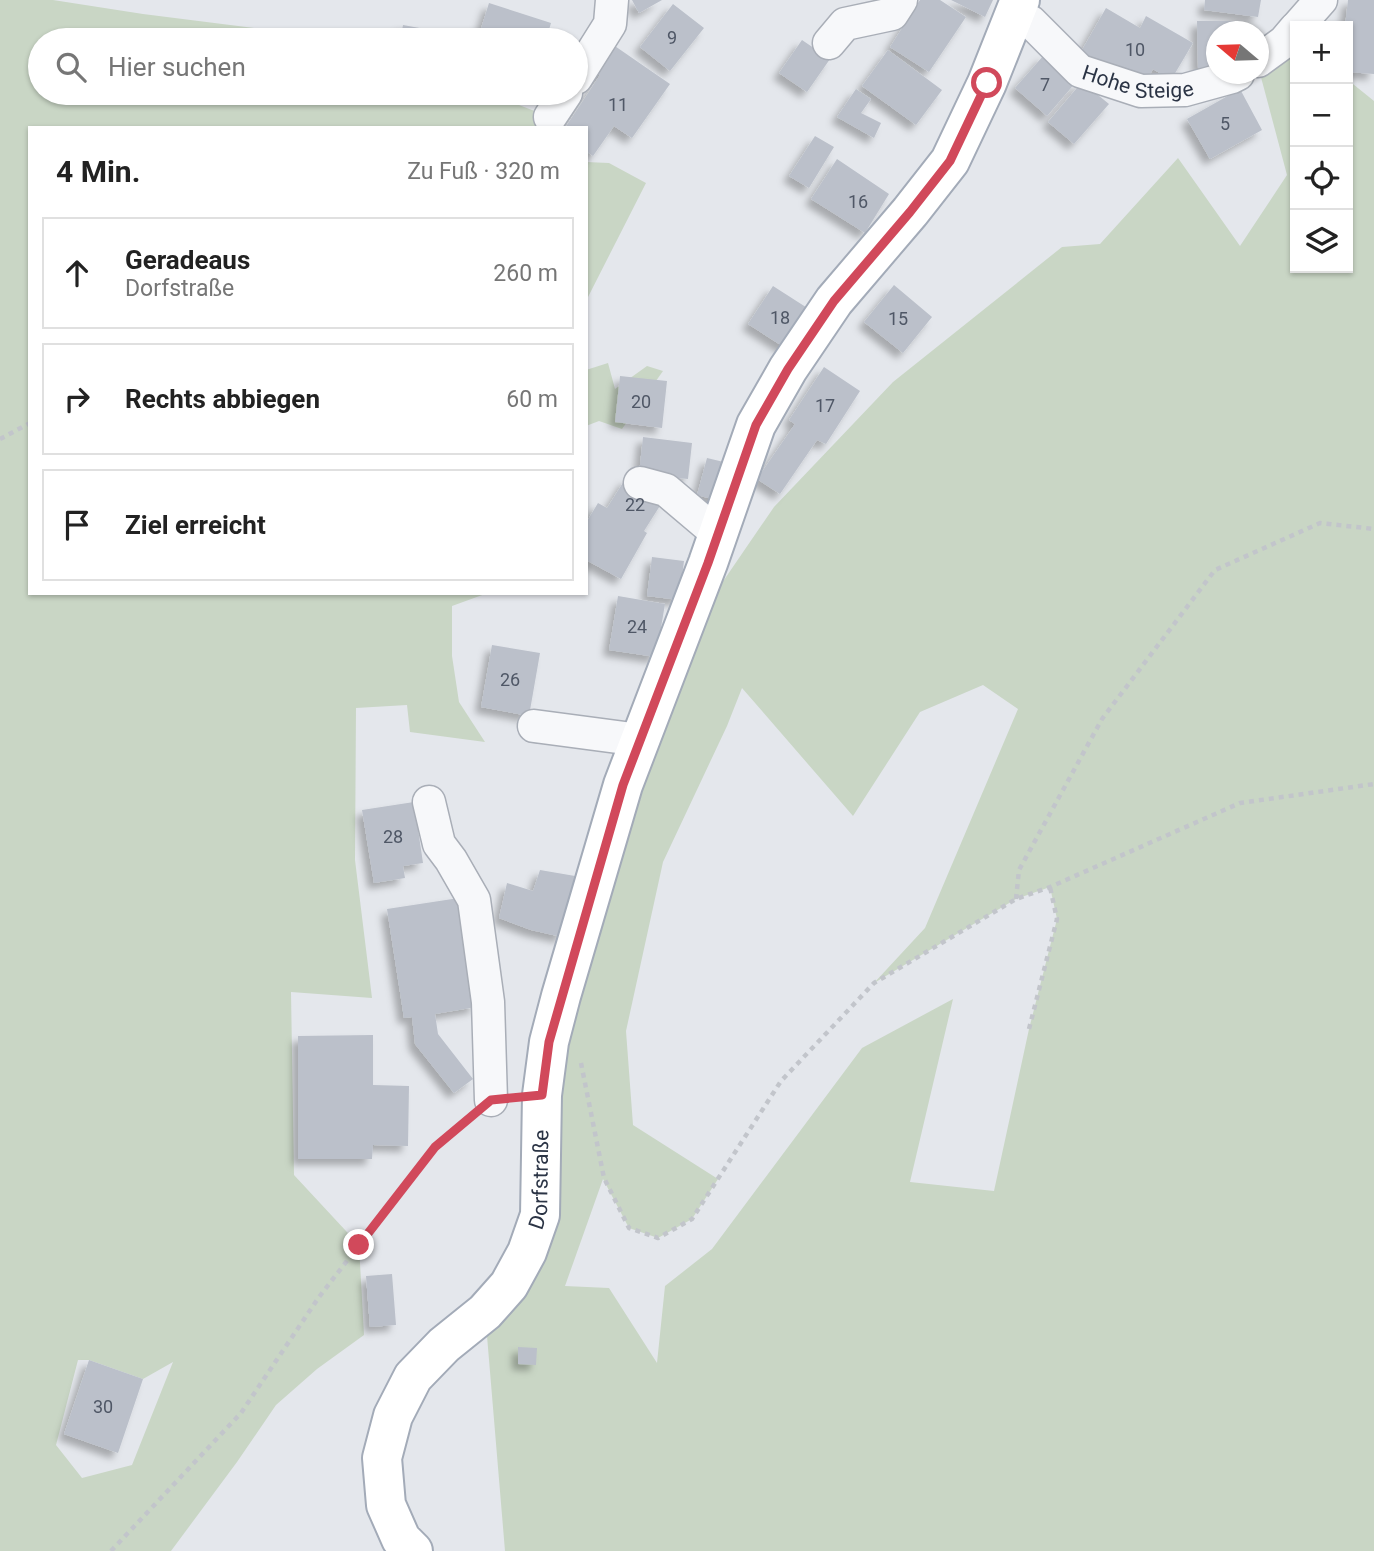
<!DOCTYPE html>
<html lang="de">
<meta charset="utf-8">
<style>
:root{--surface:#fff;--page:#f6f6f6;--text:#222;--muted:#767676;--line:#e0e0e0}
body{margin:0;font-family:Roboto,sans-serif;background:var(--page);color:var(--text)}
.controls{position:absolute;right:21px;top:21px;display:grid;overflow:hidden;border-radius:0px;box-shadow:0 2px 5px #0004}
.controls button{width:63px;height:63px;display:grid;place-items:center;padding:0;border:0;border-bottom:2px solid var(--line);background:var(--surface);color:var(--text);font:35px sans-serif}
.compass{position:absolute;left:1206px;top:21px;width:63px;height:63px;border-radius:50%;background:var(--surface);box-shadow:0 2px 5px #0004;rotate:289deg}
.stop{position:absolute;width:21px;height:21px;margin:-16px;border:5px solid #d1495b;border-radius:50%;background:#fff}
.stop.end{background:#d1495b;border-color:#fff;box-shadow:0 2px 7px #0008}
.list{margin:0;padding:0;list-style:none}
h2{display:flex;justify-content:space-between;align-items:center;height:91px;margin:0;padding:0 28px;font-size:30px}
h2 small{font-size:23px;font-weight:400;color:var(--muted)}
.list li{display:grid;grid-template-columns:46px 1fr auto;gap:21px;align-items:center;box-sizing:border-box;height:112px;margin:0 14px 14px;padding:0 14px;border:2px solid var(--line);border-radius:0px}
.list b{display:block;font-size:26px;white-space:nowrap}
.list p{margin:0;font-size:23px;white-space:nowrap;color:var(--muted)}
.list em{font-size:23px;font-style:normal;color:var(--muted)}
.icon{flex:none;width:38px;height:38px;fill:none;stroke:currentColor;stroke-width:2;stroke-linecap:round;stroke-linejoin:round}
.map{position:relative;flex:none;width:1374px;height:1551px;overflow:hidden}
.search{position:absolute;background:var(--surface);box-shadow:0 2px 5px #0004;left:28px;top:28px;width:560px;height:77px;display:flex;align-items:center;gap:18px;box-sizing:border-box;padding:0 24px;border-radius:38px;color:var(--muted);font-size:26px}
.panel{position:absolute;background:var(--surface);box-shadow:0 2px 5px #0004;left:28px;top:126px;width:560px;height:469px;border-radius:0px}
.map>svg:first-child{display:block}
</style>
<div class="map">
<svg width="1374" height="1551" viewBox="0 0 1374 1551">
<defs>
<filter id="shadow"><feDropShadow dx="-6" dy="6" stdDeviation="3.5" flood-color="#0004"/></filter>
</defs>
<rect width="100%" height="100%" fill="#e4e7ec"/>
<!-- green -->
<path fill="#c9d6c5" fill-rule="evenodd" d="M0,0H53L143,14L349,40H40V93H488L550,117L554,128H30V593L485,594L452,606V656L459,702L485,742L410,732L407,705L356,708L355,860L372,998L291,992L294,1175L359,1245L364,1335L317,1369L276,1405L237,1462L171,1551H0ZM78,1360H89L143,1379L173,1362L132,1465L82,1478L56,1445Z
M1295,48V268H1348V80L1374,101V1551H505L485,1312L508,1285L542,1095L674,653L774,507L893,382L1062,247L1100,244L1178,158L1240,246L1287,175L1258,66ZM983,685L1018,709L925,928L874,983L1016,899L1050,887L1057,919L1029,1029L994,1191L910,1182L953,999L862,1048L712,1249L665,1286L657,1363L609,1288L565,1286L603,1179L629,1228L658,1238L692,1219L718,1179L633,1125L626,1031L663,862L727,726L742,688L853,816L920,712Z
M586,162L609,163L646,183L586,301Z
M608,363L615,389L647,366L663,371L622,429L599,421L586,426V370Z"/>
<!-- building -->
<path fill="#bbc0ca" filter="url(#shadow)" d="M632,0H662L639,13Z
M920,0H940L966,17L929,72L890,47Z
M951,0H993L985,17Z
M1205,0H1261L1258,17L1204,10Z
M1348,0H1374V74L1348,72V26H1345Z
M489,3L551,23L546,40H451L454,31L478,38Z
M673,4L704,28L670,71L640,47Z
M1106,8L1140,28L1146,16L1193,43L1171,80L1153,69L1145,83L1078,57Z
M1197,21H1240V32H1216V68H1198Z
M403,25L425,29L423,40H400Z
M802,40L830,59L807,92L779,73Z
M609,42L670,84L632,138L614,126L593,156L586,151V128H565L600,75L591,69Z
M888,50L942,90L916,125L862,86Z
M1044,55L1076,82L1047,116L1015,88Z
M1082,82L1109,104L1074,144L1048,122Z
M856,89L871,99L861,113L881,123L874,138L837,117Z
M1240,89L1262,130L1210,159L1187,119Z
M815,136L834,147L809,188L789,176Z
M837,159L889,194L865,233L811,199Z
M894,285L932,317L903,353L864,322Z
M773,286L812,311L787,349L748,324Z
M824,367L860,391L826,444L817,440L780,494L757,479L795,424L789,420Z
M620,376L667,381L662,428L615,422Z
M643,437L692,443L688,479L639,474Z
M707,458L732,464L723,502L697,495Z
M626,478L663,501L644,531L647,533L621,579L586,560V523L598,503L607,508Z
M652,557L684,561L679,600L647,596Z
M618,596L665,604L656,657L609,650Z
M492,645L540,653L529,716L481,707Z
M414,802L423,863L403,866L405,878L374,883L362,810Z
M540,870L575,876L562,937L531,930L499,918L507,883L533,891Z
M459,898L476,1007L435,1014L438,1034L473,1079L454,1093L415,1044L412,1017L404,1018L387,909Z
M373,1035V1085L409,1086L408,1146L373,1145L372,1159H298V1036Z
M392,1274L396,1325L370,1327L366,1276Z
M518,1347L537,1348L536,1365L518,1364Z
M89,1360L143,1379L118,1453L64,1434Z"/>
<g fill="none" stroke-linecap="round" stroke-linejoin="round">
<defs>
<g id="minor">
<path id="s1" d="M1015,14L1031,22L1080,71L1141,91L1185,90L1232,77L1238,74"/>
<path d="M1298,26L1321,0"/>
<path d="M829,43L845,24L892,14L901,0"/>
<path d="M1258,61L1284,42L1295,29"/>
<path d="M576,78L610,24L612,0"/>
<path d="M550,117L566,93"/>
<path d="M640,483L666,490L718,534"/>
<path d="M534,726L640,740"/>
<path d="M429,802L439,844L451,860L474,900L488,1002L491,1100"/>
</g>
<g id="major">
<path id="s2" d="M413,1551L401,1539L386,1505L382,1458L393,1416L413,1377L444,1345L485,1312L509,1285L527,1252L540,1215L542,1095L549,1042L561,996L623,785L708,563L756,425L788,369L834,301L910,212L950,161L987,83L1020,0"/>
</g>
</defs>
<!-- minor casing -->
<use href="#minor" stroke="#a9aeb7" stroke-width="35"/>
<!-- major casing -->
<use href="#major" stroke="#a3abb8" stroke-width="42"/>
<!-- path -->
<path stroke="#c2c5cb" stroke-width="4.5" stroke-dasharray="5 5" stroke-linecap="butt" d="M0,439L30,423
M1016,899L1019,870L1102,719L1215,570L1320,523L1374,529
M1029,1029L1057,919L1050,887
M581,1063L604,1178L629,1228L658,1238L692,1219L781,1081L874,983L1016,899L1050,887L1240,803L1374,784
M111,1551L241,1413L319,1297L435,1147L468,1119"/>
<!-- minor -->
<use href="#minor" stroke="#f7f8fa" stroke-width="32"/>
<!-- major -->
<use href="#major" stroke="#fff" stroke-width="38"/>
</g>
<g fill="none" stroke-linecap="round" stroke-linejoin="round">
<!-- route -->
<path stroke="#d1495b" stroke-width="9" d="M359,1245L435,1147L491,1100L542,1095L549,1042L623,785L708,563L756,425L788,369L834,301L910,212L950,161L987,83"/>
</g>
<g text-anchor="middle" stroke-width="7" stroke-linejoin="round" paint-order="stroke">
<!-- number labels -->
<g font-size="18" fill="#4f5766">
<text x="672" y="44">9</text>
<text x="1135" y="56">10</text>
<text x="1045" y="91">7</text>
<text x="618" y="111">11</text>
<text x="1225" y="130">5</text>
<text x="858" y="208">16</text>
<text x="780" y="324">18</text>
<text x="898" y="325">15</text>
<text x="641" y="408">20</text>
<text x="825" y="412">17</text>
<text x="635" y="511">22</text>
<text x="637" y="633">24</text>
<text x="510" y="686">26</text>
<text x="393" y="843">28</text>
<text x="103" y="1413">30</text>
</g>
<!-- street labels -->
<g font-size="21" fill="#2b3445" stroke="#f4f6f9">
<text dy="7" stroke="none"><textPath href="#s1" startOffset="147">Hohe Steige</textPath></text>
<text dy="7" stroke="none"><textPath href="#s2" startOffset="434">Dorfstraße</textPath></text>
</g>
</g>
</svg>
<div class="controls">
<button>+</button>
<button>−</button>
<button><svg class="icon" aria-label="locate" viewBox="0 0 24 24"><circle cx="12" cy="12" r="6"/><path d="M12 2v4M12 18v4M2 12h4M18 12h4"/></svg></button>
<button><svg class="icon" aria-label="layers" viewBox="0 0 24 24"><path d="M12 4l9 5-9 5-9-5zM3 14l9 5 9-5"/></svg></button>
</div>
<svg class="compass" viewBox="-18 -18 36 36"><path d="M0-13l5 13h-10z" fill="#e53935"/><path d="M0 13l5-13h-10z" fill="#767676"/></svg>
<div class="stop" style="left:987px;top:83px"></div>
<div class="stop end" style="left:359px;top:1245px"></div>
<div class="search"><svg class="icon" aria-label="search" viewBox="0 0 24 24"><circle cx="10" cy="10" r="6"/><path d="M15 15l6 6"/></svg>Hier suchen</div>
<section class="panel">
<h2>4 Min.<small>Zu Fuß · 320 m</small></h2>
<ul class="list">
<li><svg class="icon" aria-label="ahead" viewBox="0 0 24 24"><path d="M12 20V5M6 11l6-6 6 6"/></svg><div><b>Geradeaus</b><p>Dorfstraße</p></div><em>260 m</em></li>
<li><svg class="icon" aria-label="right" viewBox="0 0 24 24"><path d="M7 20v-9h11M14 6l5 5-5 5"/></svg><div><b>Rechts abbiegen</b></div><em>60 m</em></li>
<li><svg class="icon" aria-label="arrive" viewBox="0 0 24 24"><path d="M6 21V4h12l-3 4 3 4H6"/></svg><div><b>Ziel erreicht</b></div></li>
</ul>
</section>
</div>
